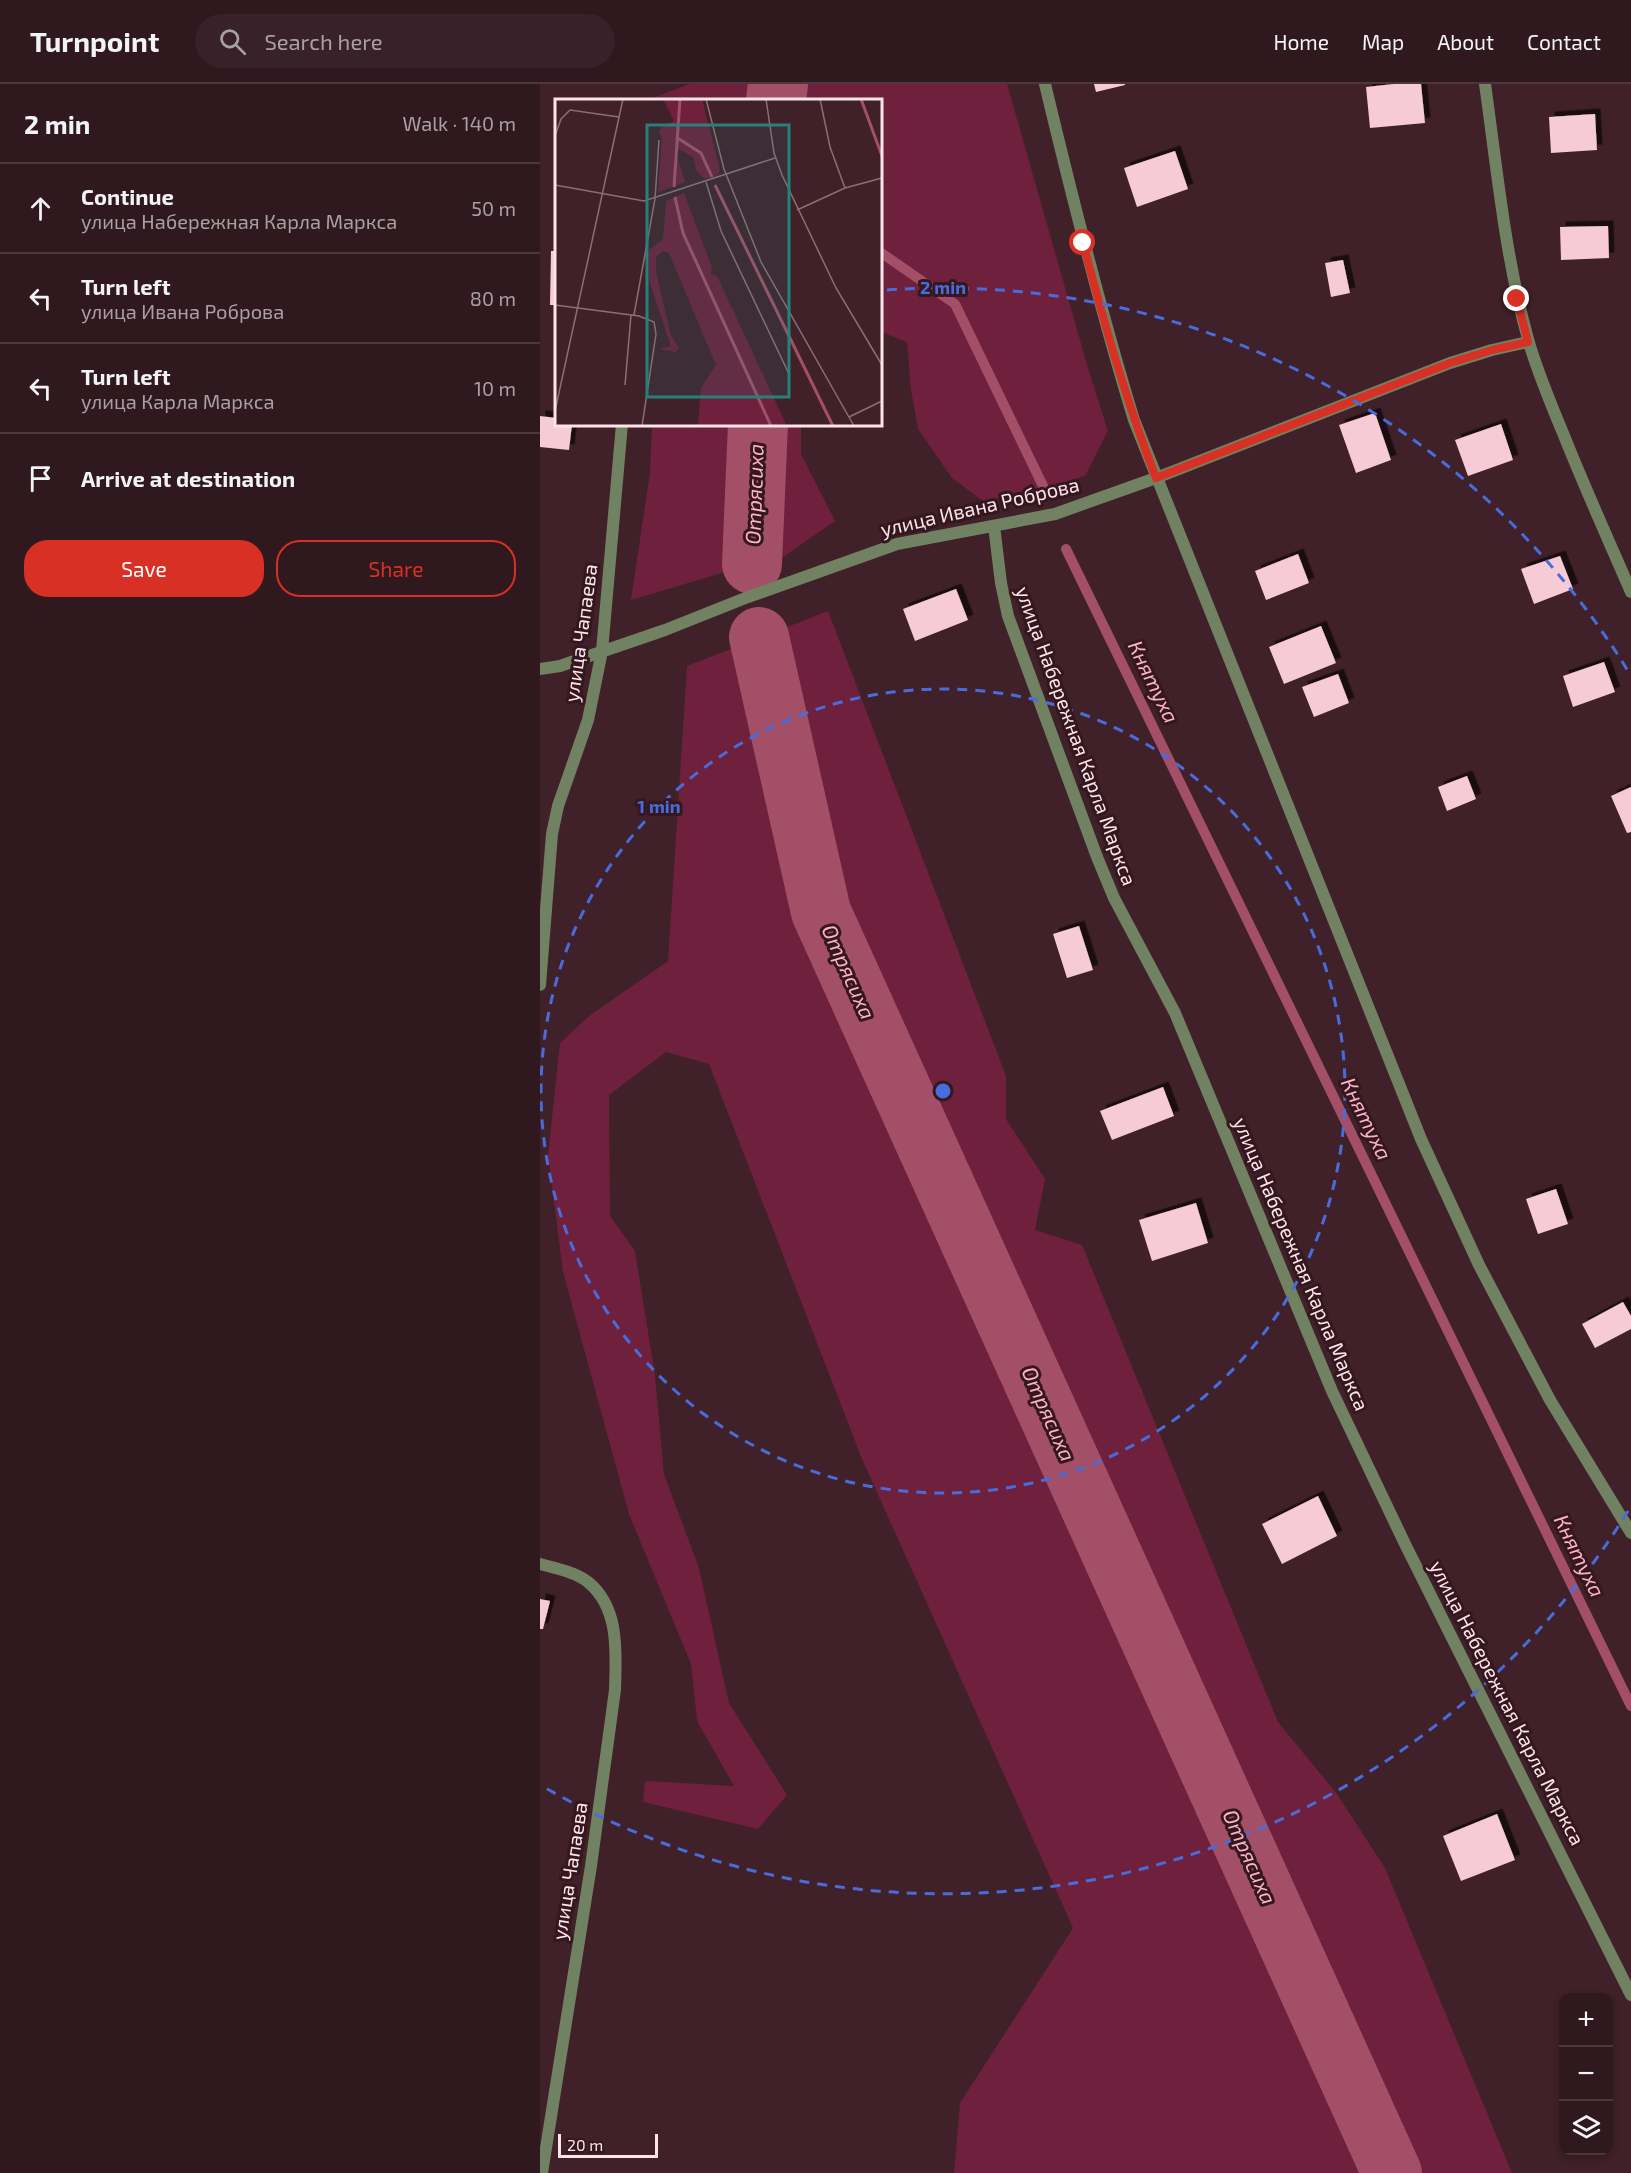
<!DOCTYPE html>
<meta charset="utf-8">
<style>
:root{--surface:#30181f;--page:#382128;--text:#f1f3f6;--muted:#a8a0a4;--line:#4b373d;--accent:#d93025}
body{margin:0;font-family:"Exo 2",sans-serif;background:var(--page);color:var(--text)}
.controls{position:absolute;right:18px;bottom:18px;display:grid;overflow:hidden;border-radius:12px;box-shadow:0 3px 9px #0003}
.controls button{width:54px;height:54px;display:grid;place-items:center;padding:0;border:0;border-bottom:2px solid var(--line);background:var(--surface);color:var(--text);font:30px sans-serif}
.scale{position:absolute;left:18px;bottom:15px;width:100px;box-sizing:border-box;padding-left:6px;border:3px solid #fbe5ea;border-top:0;font-size:16px;line-height:21px;white-space:nowrap;color:#fbe5ea;-webkit-text-stroke:4px #35171f;paint-order:stroke}
.stop{position:absolute;width:18px;height:18px;margin:-14px;border:4px solid #d93025;border-radius:50%;background:#fff}
.stop.end{background:#d93025;border-color:#fff;box-shadow:0 2px 6px #0008}
.list{margin:0;padding:0;list-style:none}
h2{display:flex;justify-content:space-between;align-items:center;height:78px;margin:0;padding:0 24px;font-size:26px}
h2 small{font-size:20px;font-weight:400;color:var(--muted)}
.list li{display:grid;grid-template-columns:39px 1fr auto;gap:18px;align-items:center;box-sizing:border-box;height:90px;padding:0 24px;border-top:2px solid var(--line)}
.list b{display:block;font-size:22px;white-space:nowrap}
.list p{margin:0;font-size:20px;white-space:nowrap;color:var(--muted)}
.list em{font-size:20px;font-style:normal;color:var(--muted)}
.actions{display:flex;gap:12px;padding:18px 24px}
.actions a{flex:1;padding:14px 0;border:2px solid var(--accent);border-radius:24px;text-align:center;font-size:21px;color:var(--accent)}
.actions .main{background:var(--accent);color:#fff}
.icon{flex:none;width:33px;height:33px;fill:none;stroke:currentColor;stroke-width:2;stroke-linecap:round;stroke-linejoin:round}
.map{position:relative;flex:none;width:1091px;height:2089px;overflow:hidden}
header{display:flex;align-items:center;gap:36px;box-sizing:border-box;height:84px;padding:0 30px;background:var(--surface);border-bottom:2px solid var(--line)}
header strong{font-size:28px}
nav{display:flex;gap:33px;margin-inline-start:auto;font-size:21px}
.search{width:420px;height:54px;background:var(--page);display:flex;align-items:center;gap:15px;box-sizing:border-box;padding:0 21px;border-radius:33px;color:var(--muted);font-size:22px}
main{display:flex}
aside{flex:1;background:var(--surface)}
.map>svg:first-child{display:block}
</style>
<header>
<strong>Turnpoint</strong>
<div class="search"><svg class="icon" aria-label="search" viewBox="0 0 24 24"><circle cx="10" cy="10" r="6"/><path d="M15 15l6 6"/></svg>Search here</div>
<nav><a>Home</a><a>Map</a><a>About</a><a>Contact</a></nav>
</header>
<main>
<aside>
<h2>2 min<small>Walk · 140 m</small></h2>
<ul class="list">
<li><svg class="icon" aria-label="ahead" viewBox="0 0 24 24"><path d="M12 20V5M6 11l6-6 6 6"/></svg><div><b>Continue</b><p>улица Набережная Карла Маркса</p></div><em>50 m</em></li>
<li><svg class="icon" aria-label="left" viewBox="0 0 24 24"><path d="M17 20v-9H6M10 6l-5 5 5 5"/></svg><div><b>Turn left</b><p>улица Ивана Роброва</p></div><em>80 m</em></li>
<li><svg class="icon" aria-label="left" viewBox="0 0 24 24"><path d="M17 20v-9H6M10 6l-5 5 5 5"/></svg><div><b>Turn left</b><p>улица Карла Маркса</p></div><em>10 m</em></li>
<li><svg class="icon" aria-label="arrive" viewBox="0 0 24 24"><path d="M6 21V4h12l-3 4 3 4H6"/></svg><div><b>Arrive at destination</b></div></li>
</ul>
<div class="actions"><a class="main">Save</a><a>Share</a></div>
</aside>
<div class="map">
<svg width="1091" height="2089" viewBox="0 0 1091 2089">
<defs>
<filter id="shadow"><feDropShadow dx="5.5" dy="-5.5" stdDeviation="0" flood-color="#0009"/></filter>
</defs>
<rect width="100%" height="100%" fill="#402029"/>
<!-- green -->
<path fill="#6e203c" d="M149,0H467L548,284L568,347L545,392L504,404L443,417L412,394L378,345L371,306L367,258L341,248L340,16H108Z
M112,341H261V370L295,437L233,480H212L91,516L110,388Z
M288,527L466,992V1035L505,1095L495,1146L542,1161L738,1638L797,1710L845,1784L972,2089H414L420,2019L533,1844L322,1375L169,980L126,968L69,1011L70,1132L95,1167L115,1291L124,1390L159,1484L189,1619L247,1711L218,1745L103,1718L105,1697L194,1702L157,1637L151,1580L89,1430L23,1188L8,1071L20,959L49,932L128,877L147,582Z"/>
<g fill="none" stroke-linecap="round" stroke-linejoin="round">
<!-- stream -->
<path stroke="#a44f68" stroke-width="10" d="M340,168L415,220L504,404
M526,465L1091,1622"/>
<!-- river -->
<path stroke="#a44f68" stroke-width="60" d="M236,16L238,0
M212,480L218,340
M219,553L281,828L852,2089"/>
</g>
<!-- building -->
<path fill="#f6cbd5" filter="url(#shadow)" d="M554,0H585V1L556,8Z
M854,0H881L885,39L830,44L826,3Z
M1055,30L1057,66L1011,69L1009,33Z
M635,67L648,105L597,123L584,84Z
M1068,142L1069,174L1021,176L1020,143Z
M11,167H16V221H10Z
M803,176L810,209L791,213L785,179Z
M835,329L851,376L816,389L799,341Z
M0,332L16,334V340H32L29,366L0,363Z
M961,340L973,376L928,392L915,356Z
M758,470L769,499L726,516L715,487Z
M1020,472L1033,505L994,520L981,485Z
M416,505L428,536L375,557L363,525Z
M781,542L796,579L744,600L729,563Z
M1064,578L1075,608L1033,623L1023,592Z
M798,590L809,619L774,633L762,603Z
M927,692L936,715L907,727L898,703Z
M1091,703V748L1087,749L1071,712Z
M539,842L553,886L527,894L513,850Z
M623,1003L634,1032L572,1056L560,1027Z
M1016,1105L1028,1140L998,1150L986,1115Z
M656,1119L668,1159L612,1177L599,1136Z
M1083,1218L1091,1232V1245L1055,1264L1042,1240Z
M778,1412L797,1452L742,1480L722,1440Z
M0,1515L10,1517L3,1545H0Z
M957,1730L975,1776L921,1797L903,1752Z"/>
<g fill="none" stroke-linecap="round" stroke-linejoin="round">
<!-- street -->
<path stroke="#708261" stroke-width="12" d="M505,0C532,113 560,225 594,336L881,1055L939,1181L1010,1316L1091,1449
M945,0C957,85 965,172 988,255C997,287 1010,318 1023,349C1044,402 1068,455 1091,508
M454,442L461,499L468,532L557,773L574,814L635,929L792,1307L866,1462L1091,1911
M0,585L20,582L125,546L208,513L357,460L515,430L616,394L910,279L952,266L988,258
M0,901L12,750L18,722L48,636L62,567L82,340
M0,1480C15,1484 35,1488 48,1498C80,1524 76,1569 75,1606L51,1782L2,2089"/>
</g>
<g fill="none" stroke-linecap="round" stroke-linejoin="round">
<!-- route -->
<path stroke="#d93025" stroke-width="8" d="M543,159C564,238 586,317 616,394L910,279L952,266L988,258L977,215"/>
</g>
<!-- distance rings -->
<g fill="none" stroke="#496cdc" stroke-width="3" stroke-dasharray="10 8">
<circle cx="403" cy="1007" r="402"/>
<path d="M1088 1427A803 803 0 0 1 2 1702M347 206A803 803 0 0 1 1088 587"/>
</g>
<g text-anchor="middle" stroke-width="6" stroke-linejoin="round" paint-order="stroke">
<!-- street labels -->
<g font-size="20" fill="#fbe5ea" stroke="#35171f">
<text transform="translate(440 423) rotate(-13)" y="7">улица Ивана Роброва</text>
<text transform="translate(41 549) rotate(-82)" y="7">улица Чапаева</text>
<text transform="translate(536 652) rotate(70)" y="7">улица Набережная Карла Маркса</text>
<text transform="translate(761 1180) rotate(67)" y="7">улица Набережная Карла Маркса</text>
<text transform="translate(967 1619) rotate(63)" y="7">улица Набережная Карла Маркса</text>
<text transform="translate(30 1787) rotate(-81)" y="7">улица Чапаева</text>
</g>
<!-- water labels -->
<g font-size="21" font-style="italic" fill="#fcb3c6" stroke="#35171f">
<text transform="translate(215 410) rotate(-88)" y="7">Отрясиха</text>
<text transform="translate(613 598) rotate(64)" y="7">Княтуха</text>
<text transform="translate(308 888) rotate(66)" y="7">Отрясиха</text>
<text transform="translate(826 1035) rotate(64)" y="7">Княтуха</text>
<text transform="translate(508 1330) rotate(66)" y="7">Отрясиха</text>
<text transform="translate(1039 1472) rotate(64)" y="7">Княтуха</text>
<text transform="translate(709 1773) rotate(66)" y="7">Отрясиха</text>
</g>
</g>
<!-- overview -->
<g transform="translate(15 15)">
<rect width="327" height="327" fill="#402029"/>
<path d="M108,0H147L165,71L162,77L149,80L141,71L139,59L124,50L122,57L130,83L103,93L107,38L104,33L106,28L119,22ZM129,94L157,168L156,175L162,177L232,327H143L146,289L161,266L114,154L108,152L101,158V173L116,237L124,249L120,253L105,250L116,247L94,181V151L108,140L111,102Z" fill="#6e203c"/>
<path fill="none" stroke="#a44f68" stroke-width="3" d="M306,0L327,57M121,38L146,54L157,78M160,86L278,327M119,88L125,0M120,98L128,134L216,327"/>
<path fill="none" stroke="#8b6f76" stroke-width="1.5" d="M151,0L169,70L206,163L299,327M211,0L219,54L227,76L281,189L327,266M265,0L275,48L290,89M0,37L6,20L15,11L64,18M151,83L166,132L234,275M0,86L89,102L220,59M242,111L290,89L327,79M0,206L84,217L99,223L101,235L87,327M79,216L100,100L104,41M70,286L76,216M0,312L68,0M294,318L327,302"/>
<path fill="#27817a" fill-opacity="0.15" stroke="#27817a" stroke-width="3" d="M92,26H234V298H92Z"/>
<rect width="327" height="327" fill="none" stroke="#fbe5ea" stroke-width="3"/>
</g>
<circle cx="403" cy="1007" r="9" fill="#496cdc" stroke="#35171f" stroke-width="3"/>
<g font-size="18" text-anchor="middle" font-weight="bold" fill="#496cdc" stroke="#35171f" stroke-width="6" stroke-linejoin="round" paint-order="stroke">
<text x="403" y="210">2 min</text>
<text x="119" y="729">1 min</text>
</g>
</svg>
<div class="controls">
<button>+</button>
<button>−</button>
<button><svg class="icon" aria-label="layers" viewBox="0 0 24 24"><path d="M12 4l9 5-9 5-9-5zM3 14l9 5 9-5"/></svg></button>
</div>
<div class="scale">20 m</div>
<div class="stop" style="left:543px;top:159px"></div>
<div class="stop end" style="left:977px;top:215px"></div>
</div>
</main>
